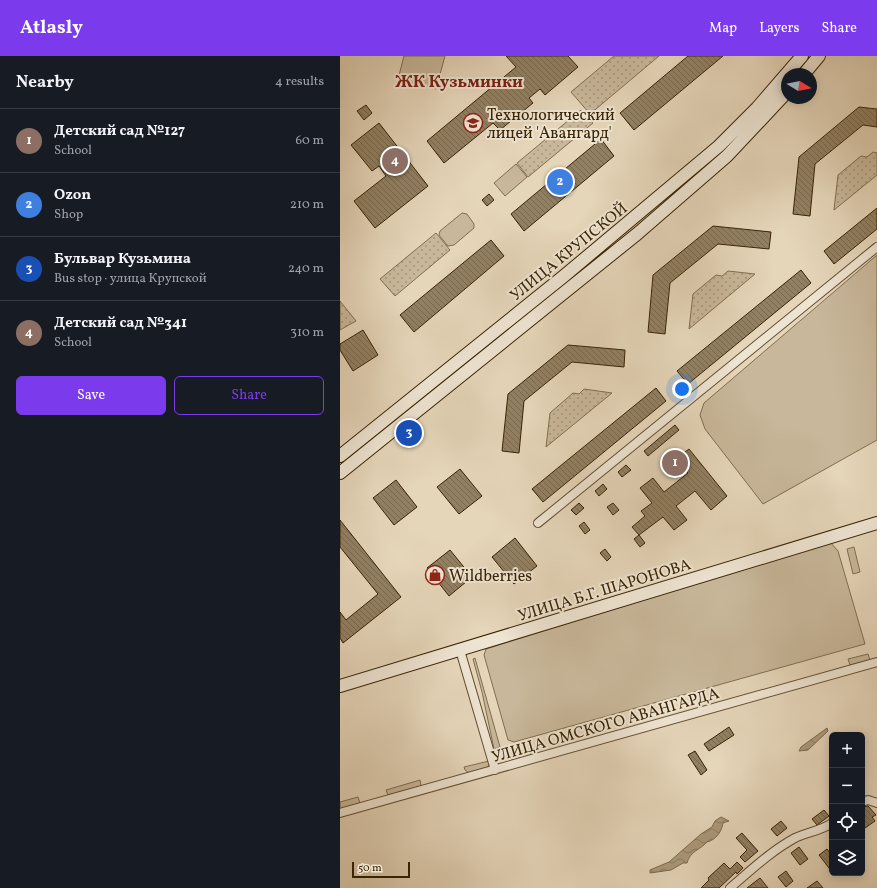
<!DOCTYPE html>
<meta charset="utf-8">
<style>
:root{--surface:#171b24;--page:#242831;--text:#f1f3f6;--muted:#9ea1a6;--line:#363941;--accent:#7c3aed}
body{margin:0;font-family:Vollkorn,serif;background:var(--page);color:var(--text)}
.controls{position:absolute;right:12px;bottom:12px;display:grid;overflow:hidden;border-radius:6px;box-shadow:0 2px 10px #0003}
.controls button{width:36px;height:36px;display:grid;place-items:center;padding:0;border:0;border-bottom:1px solid var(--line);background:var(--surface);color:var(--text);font:20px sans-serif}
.compass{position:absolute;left:441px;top:12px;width:36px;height:36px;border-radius:50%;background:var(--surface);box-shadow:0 2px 10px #0003;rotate:100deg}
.scale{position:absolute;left:12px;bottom:10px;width:58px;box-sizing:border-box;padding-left:4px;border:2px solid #392403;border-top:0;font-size:11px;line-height:14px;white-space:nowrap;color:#392403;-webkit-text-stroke:3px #eee4d2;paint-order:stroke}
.you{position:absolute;left:342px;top:333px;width:14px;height:14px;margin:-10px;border:3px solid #fff;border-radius:50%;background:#1a73e8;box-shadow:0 0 0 6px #1a73e833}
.badge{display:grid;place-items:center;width:26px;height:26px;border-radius:50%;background:var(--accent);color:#fff;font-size:13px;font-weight:700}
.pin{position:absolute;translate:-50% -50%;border:2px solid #fff;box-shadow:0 1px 4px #0006}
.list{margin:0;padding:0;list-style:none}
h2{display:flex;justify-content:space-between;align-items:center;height:52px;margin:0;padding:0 16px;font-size:17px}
h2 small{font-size:13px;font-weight:400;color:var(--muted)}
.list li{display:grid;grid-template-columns:26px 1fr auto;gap:12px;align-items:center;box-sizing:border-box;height:64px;padding:0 16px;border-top:1px solid var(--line)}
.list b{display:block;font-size:15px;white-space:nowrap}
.list p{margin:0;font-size:13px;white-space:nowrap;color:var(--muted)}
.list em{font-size:13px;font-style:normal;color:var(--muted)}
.actions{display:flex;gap:8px;padding:12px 16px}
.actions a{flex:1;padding:9px 0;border:1px solid var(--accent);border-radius:6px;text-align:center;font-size:14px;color:var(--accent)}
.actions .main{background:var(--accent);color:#fff}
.icon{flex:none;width:22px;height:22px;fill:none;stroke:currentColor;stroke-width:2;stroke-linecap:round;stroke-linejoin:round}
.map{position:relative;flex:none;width:537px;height:832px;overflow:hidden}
header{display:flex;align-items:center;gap:24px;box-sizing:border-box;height:56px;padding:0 20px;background:var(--accent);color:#fff}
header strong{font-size:19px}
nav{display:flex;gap:22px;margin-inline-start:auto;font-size:14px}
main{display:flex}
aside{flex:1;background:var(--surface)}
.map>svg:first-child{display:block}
</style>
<header>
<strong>Atlasly</strong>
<nav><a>Map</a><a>Layers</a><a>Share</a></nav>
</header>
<main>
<aside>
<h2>Nearby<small>4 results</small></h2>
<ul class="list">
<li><span class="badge" style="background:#8d6e63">1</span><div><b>Детский сад №127</b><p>School</p></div><em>60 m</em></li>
<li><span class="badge" style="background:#3f7fe0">2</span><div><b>Ozon</b><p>Shop</p></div><em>210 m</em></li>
<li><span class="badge" style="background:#1a4fb4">3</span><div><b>Бульвар Кузьмина</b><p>Bus stop · улица Крупской</p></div><em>240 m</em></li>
<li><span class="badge" style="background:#8d6e63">4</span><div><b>Детский сад №341</b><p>School</p></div><em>310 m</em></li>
</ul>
<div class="actions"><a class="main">Save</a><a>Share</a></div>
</aside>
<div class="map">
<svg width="537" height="832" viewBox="0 0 537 832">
<defs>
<pattern id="park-dots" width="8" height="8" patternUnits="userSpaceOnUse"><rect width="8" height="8" fill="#c8b79a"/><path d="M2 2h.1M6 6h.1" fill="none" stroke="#a3957b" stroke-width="1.8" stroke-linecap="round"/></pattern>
<pattern id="water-waves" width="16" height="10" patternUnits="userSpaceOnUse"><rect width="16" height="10" fill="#ab997b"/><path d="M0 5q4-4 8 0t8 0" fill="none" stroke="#8c7d63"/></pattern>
<pattern id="building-back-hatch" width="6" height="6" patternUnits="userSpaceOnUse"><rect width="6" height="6" fill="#928062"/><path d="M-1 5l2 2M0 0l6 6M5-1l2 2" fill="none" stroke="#78694f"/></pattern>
</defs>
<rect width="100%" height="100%" fill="#e5d5b9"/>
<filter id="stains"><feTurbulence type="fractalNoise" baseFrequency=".005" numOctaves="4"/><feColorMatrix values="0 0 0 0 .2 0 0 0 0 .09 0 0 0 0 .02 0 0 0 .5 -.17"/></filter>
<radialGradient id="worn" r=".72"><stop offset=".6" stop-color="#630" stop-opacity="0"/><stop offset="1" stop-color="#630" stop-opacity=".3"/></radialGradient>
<!-- green -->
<path fill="#c8b79a" stroke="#806e4e" d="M64,0H105L96,33L58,23Z
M176,108L187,121L165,140L154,127Z
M122,157L127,158L134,168V172L114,189L108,190L99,179L100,175Z
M537,199V384L423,448L365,373L360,359L364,347Z
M490,486L498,495L525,588L174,686L168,684L144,599L146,593Z
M514,491L520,516L513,518L507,493Z
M528,598L530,604L510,609L508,603Z
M135,602L160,691L154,693L142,636L133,603Z
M189,693L191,699L172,704L170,698Z
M149,705V710L147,711L129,717L125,714L124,711Z
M80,724L81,730L48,739L46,734Z
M18,741L20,747L0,753V746Z"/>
<!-- park -->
<path fill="url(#park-dots)" stroke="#806e4e" d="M274,0H319L250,58L231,36Z
M241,54L253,67L188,121L177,107Z
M533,96L537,97V119L494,154L498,119L521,100L527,101Z
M96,177L110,194L55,240L40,223Z
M388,215L415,218L349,273L353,238L376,219L382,220Z
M0,245L16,265L0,274Z
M244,333L272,337L206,391L210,357L233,337L239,338Z"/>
<!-- water -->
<path fill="url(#water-waves)" stroke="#7d6a4b" d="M487,672L488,675L468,694L459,695L461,691Z
M381,761L389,765L383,767C382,775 376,784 367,786C360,794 350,795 347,807H343L331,814L310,817V814L329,806L361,778L372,771L375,765Z"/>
<!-- building -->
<path fill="url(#building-back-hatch)" stroke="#392403" d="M166,0H228L238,11L205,39L200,33L189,42L193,47L160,74L153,67L104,107L87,85L176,11Z
M348,0H383L294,74L280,57Z
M26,49L32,57L24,64L17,55Z
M519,51L537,53V71L523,69L475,108L470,160L453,158L459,101Z
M39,67L88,130L35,172L14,145L46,120L39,110L32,115L11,89Z
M261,83L274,100L184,175L171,158Z
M149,138L154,144L147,150L142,144Z
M537,152V173L494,208L484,195Z
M373,170L431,176L429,193L378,188L330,227L325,278L308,276L313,219Z
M151,184L164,200L74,276L60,259Z
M461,214L471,227L348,328L337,315Z
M23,274L38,299L13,315L0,294V288Z
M228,289L285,294L284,311L232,306L184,345L179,397L162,395L168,338Z
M316,332L326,345L203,446L192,433Z
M335,369L339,374L308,400L304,395Z
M349,393L387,440L371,454L355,435L336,450L347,464L334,474L323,461L299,479L292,471L305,460L301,455L312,447L300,432L313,422L324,436L348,417L336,403Z
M286,409L291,414L282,421L278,416Z
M120,413L142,440L119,458L97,431Z
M56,424L77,451L54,469L33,442Z
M263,428L267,433L259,440L255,435Z
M239,447L244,452L236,459L231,454Z
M273,447L279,454L273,459L267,451Z
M0,464L61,541L3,587L0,582V556L6,564L38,538L0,491Z
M244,466L250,474L245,478L239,470Z
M299,479L305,487L300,491L294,483Z
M175,482L197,510L174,528L152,501Z
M265,493L271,501L267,505L260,497Z
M110,494L132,521L109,540L87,512Z
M389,671L394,679L369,695L364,688Z
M355,695L367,714L361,719L348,699Z
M528,750L536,759L532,761L535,765L525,772L522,769V751Z
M484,754L489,760L477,769L472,763Z
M441,765L447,772L437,780L431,773Z
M402,777L418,795L405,806L400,801L407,794L396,782Z
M459,791L468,803L460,809L451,797Z
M487,793L492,800V816L479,799Z
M397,806L403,812L397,818L396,816L379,832H361L369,824L368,822L384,807L390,813Z
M446,815L453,825L446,831L438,821Z
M420,822L428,832H407Z
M477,825L483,832H467Z"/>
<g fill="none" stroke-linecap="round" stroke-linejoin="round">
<defs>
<path id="street" d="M198,467L537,191
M120,594L155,714
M522,746L528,744L537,747
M0,757L537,606
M390,832C410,815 431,795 455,782C467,776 481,775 492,767"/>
<path id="secondary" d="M464,18L479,0
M0,400L224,220L379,90L417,52L462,0
M0,417L297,178L387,100L447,36
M0,630L537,467"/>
</defs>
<!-- street casing -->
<use href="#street" stroke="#645030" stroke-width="10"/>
<!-- secondary casing -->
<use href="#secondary" stroke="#392403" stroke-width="14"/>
<!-- street -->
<use href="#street" stroke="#eee4d2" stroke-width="8"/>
<!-- secondary -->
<use href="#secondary" stroke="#eee4d2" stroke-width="12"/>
</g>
<!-- icons -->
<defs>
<symbol id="school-ring" viewBox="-11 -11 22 22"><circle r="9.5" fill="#eee4d2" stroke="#8f2418" stroke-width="1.5"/><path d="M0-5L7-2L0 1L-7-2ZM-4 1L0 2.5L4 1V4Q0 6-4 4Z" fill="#8f2418"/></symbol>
<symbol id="shop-ring" viewBox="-11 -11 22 22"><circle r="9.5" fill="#eee4d2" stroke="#8f2418" stroke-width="1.5"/><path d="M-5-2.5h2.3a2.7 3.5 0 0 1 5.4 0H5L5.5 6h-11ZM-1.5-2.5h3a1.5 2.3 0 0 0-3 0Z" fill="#8f2418"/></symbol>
</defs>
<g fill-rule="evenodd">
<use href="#school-ring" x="122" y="56" width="22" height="22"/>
<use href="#shop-ring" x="84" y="508" width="22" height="22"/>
</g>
<g text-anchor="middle" stroke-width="4" stroke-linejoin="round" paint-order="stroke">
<!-- poi labels -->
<g font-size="16" fill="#392403" stroke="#eee4d2" text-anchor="start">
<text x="147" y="64">Технологический<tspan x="147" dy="18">лицей 'Авангард'</tspan></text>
<text x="109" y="525">Wildberries</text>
</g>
<!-- street labels -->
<g font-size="16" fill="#392403" stroke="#eee4d2">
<text transform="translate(228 195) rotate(-39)" y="6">УЛИЦА КРУПСКОЙ</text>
<text transform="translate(264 533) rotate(-17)" y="6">УЛИЦА Б.Г. ШАРОНОВА</text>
<text transform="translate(265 668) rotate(-16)" y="6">УЛИЦА ОМСКОГО АВАНГАРДА</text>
</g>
<!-- neighbourhood labels -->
<g font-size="17" font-weight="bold" fill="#7a1f14" stroke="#eee4d2">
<text x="119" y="31">ЖК Кузьминки</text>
</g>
</g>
<rect width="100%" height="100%" filter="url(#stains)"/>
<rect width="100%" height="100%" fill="url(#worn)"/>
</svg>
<div class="controls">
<button>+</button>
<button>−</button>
<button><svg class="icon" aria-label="locate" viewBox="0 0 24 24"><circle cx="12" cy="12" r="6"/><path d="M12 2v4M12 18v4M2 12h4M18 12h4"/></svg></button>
<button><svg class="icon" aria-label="layers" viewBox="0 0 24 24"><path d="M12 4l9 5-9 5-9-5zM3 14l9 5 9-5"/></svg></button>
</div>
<svg class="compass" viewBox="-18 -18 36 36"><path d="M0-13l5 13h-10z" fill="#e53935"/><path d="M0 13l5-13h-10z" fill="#9ea1a6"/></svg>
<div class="scale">50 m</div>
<div class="you"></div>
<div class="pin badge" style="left:335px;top:407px;background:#8d6e63">1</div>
<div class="pin badge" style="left:220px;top:126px;background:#3f7fe0">2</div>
<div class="pin badge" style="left:69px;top:377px;background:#1a4fb4">3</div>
<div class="pin badge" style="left:55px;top:105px;background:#8d6e63">4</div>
</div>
</main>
